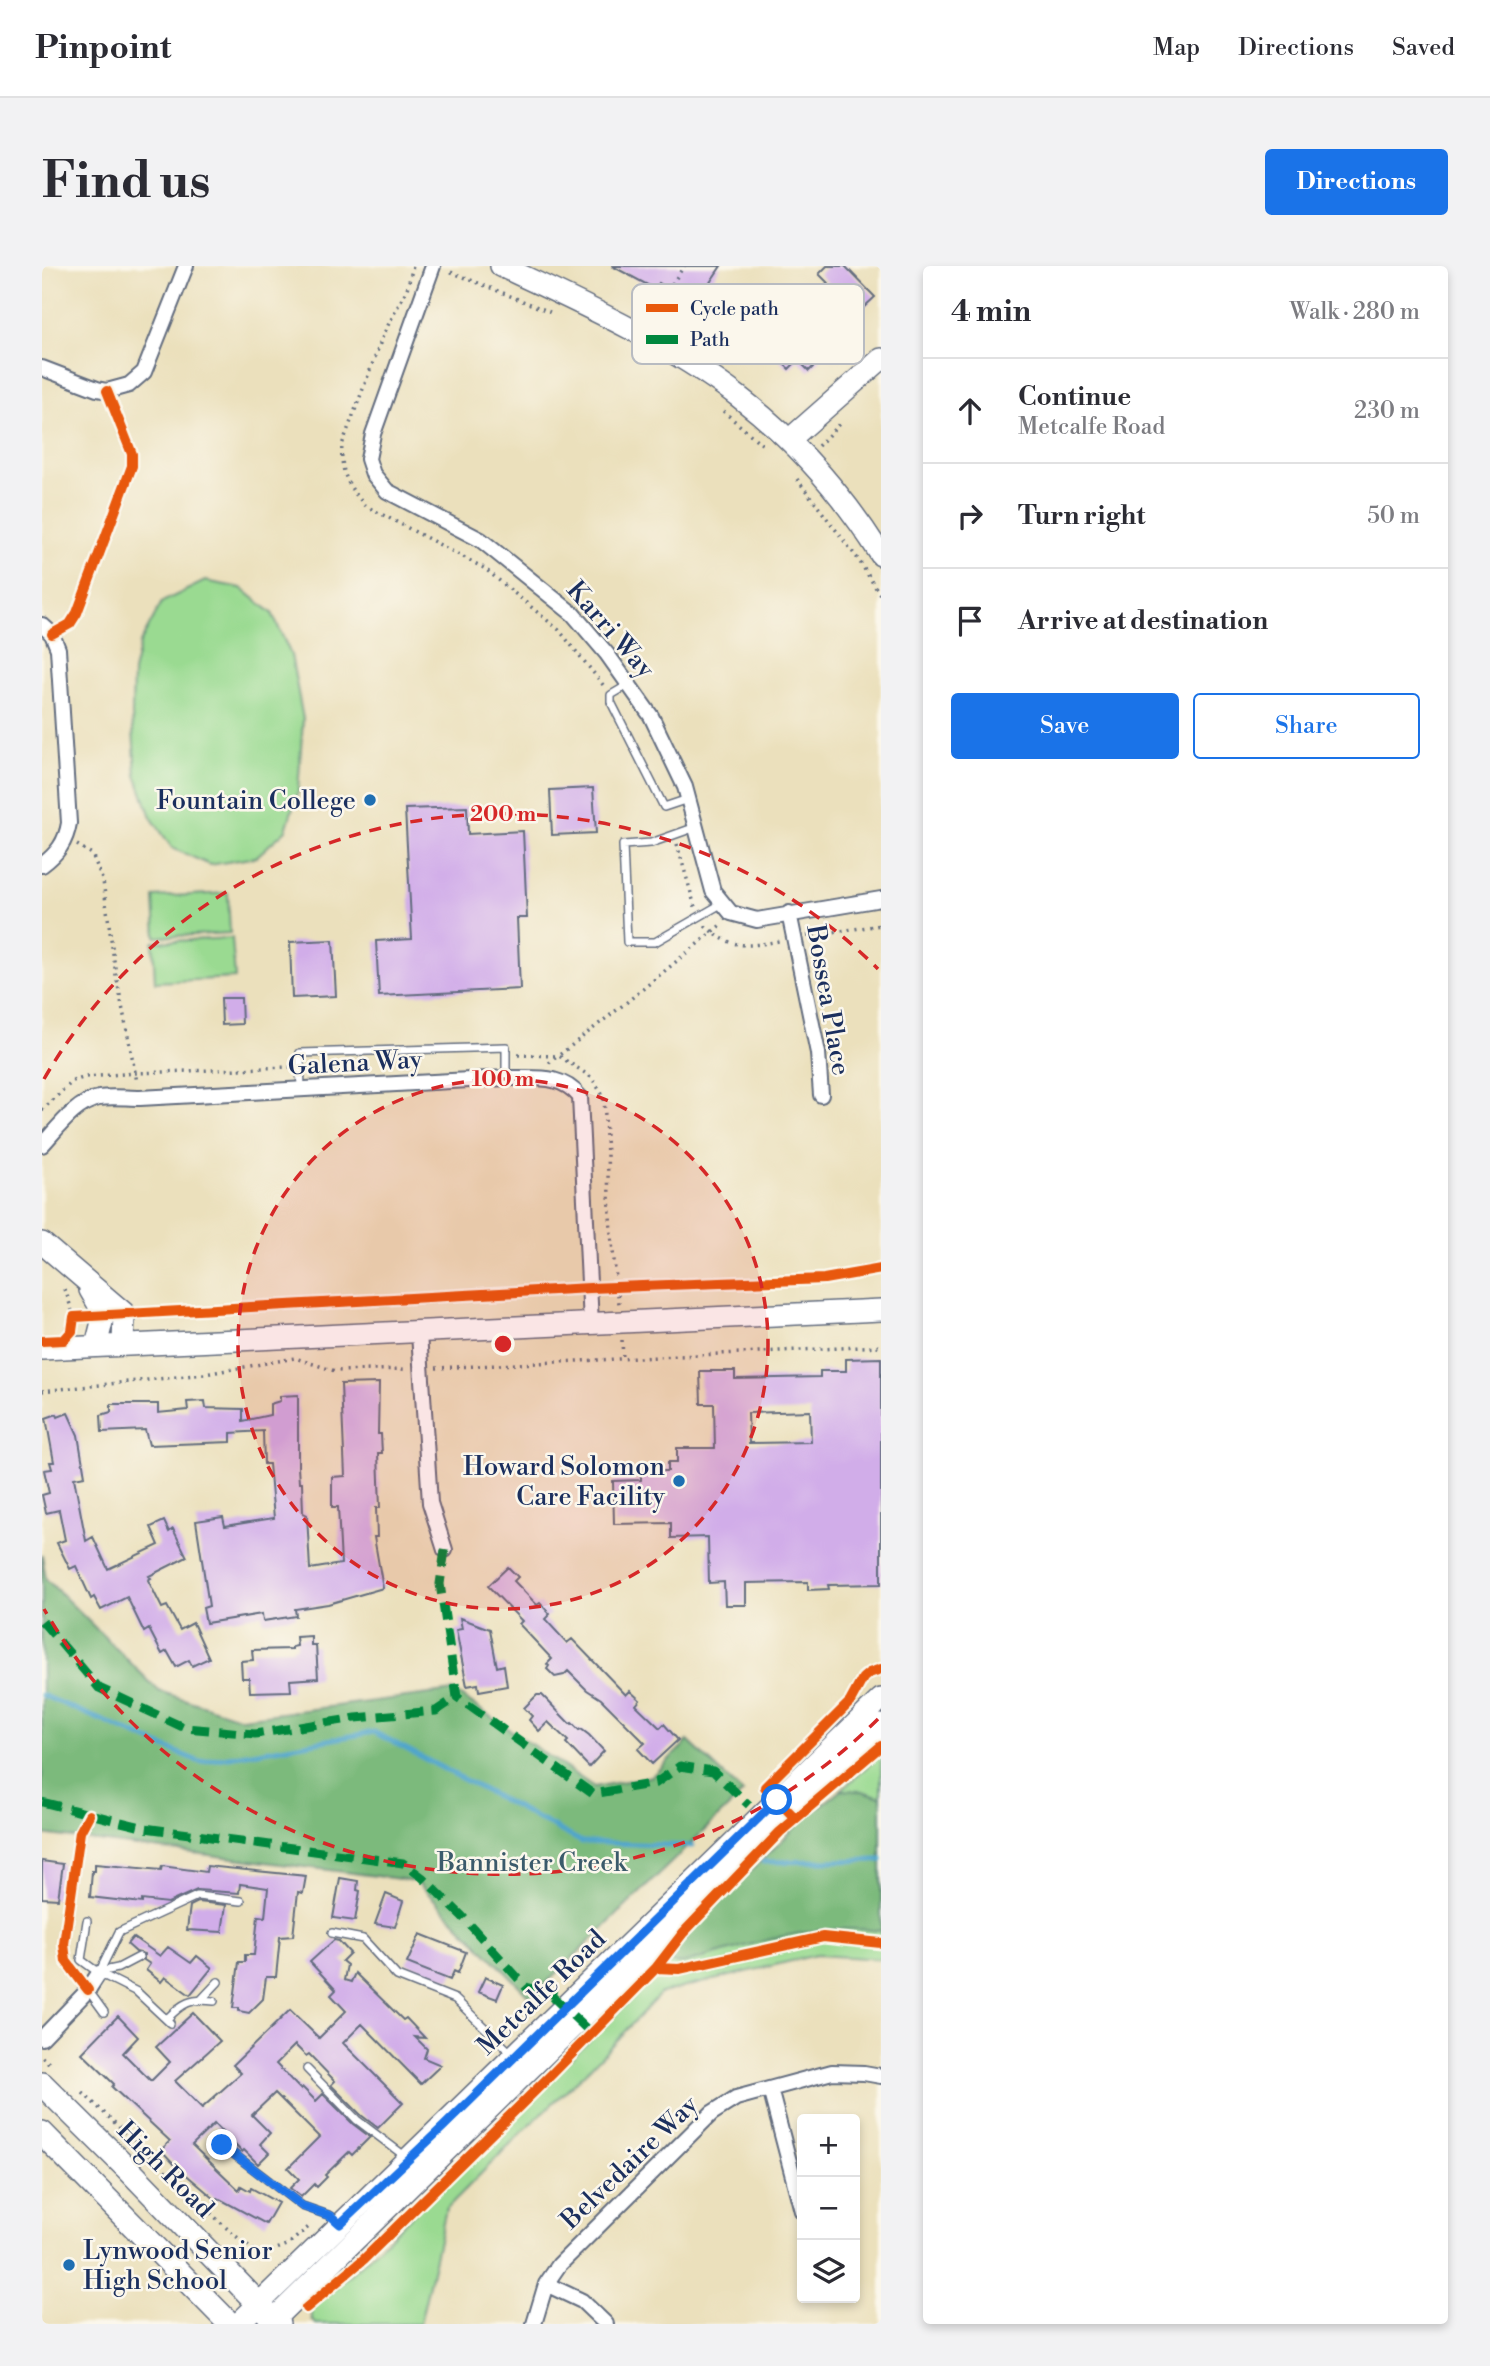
<!DOCTYPE html>
<meta charset="utf-8">
<style>
:root{--surface:#fff;--page:#f2f2f3;--text:#2b2b33;--muted:#7c7c81;--line:#e1e1e2;--accent:#1a73e8}
body{margin:0;font-family:"Libre Bodoni",serif;background:var(--page);color:var(--text)}
.controls{position:absolute;right:21px;bottom:21px;display:grid;overflow:hidden;border-radius:7px;box-shadow:0 4px 10px #0003}
.controls button{width:63px;height:63px;display:grid;place-items:center;padding:0;border:0;border-bottom:2px solid var(--line);background:var(--surface);color:var(--text);font:35px sans-serif}
.stop{position:absolute;width:21px;height:21px;margin:-16px;border:5px solid #1a73e8;border-radius:50%;background:#fff}
.stop.end{background:#1a73e8;border-color:#fff;box-shadow:0 2px 7px #0008}
.list{margin:0;padding:0;list-style:none}
h2{display:flex;justify-content:space-between;align-items:center;height:91px;margin:0;padding:0 28px;font-size:30px}
h2 small{font-size:23px;font-weight:400;color:var(--muted)}
.list li{display:grid;grid-template-columns:46px 1fr auto;gap:21px;align-items:center;box-sizing:border-box;height:105px;padding:0 28px;border-top:2px solid var(--line)}
.list b{display:block;font-size:26px;white-space:nowrap}
.list p{margin:0;font-size:23px;white-space:nowrap;color:var(--muted)}
.list em{font-size:23px;font-style:normal;color:var(--muted)}
.actions{display:flex;gap:14px;padding:21px 28px}
.actions a{flex:1;padding:16px 0;border:2px solid var(--accent);border-radius:7px;text-align:center;font-size:24px;color:var(--accent)}
.actions .main{background:var(--accent);color:#fff}
.icon{flex:none;width:38px;height:38px;fill:none;stroke:currentColor;stroke-width:2;stroke-linecap:round;stroke-linejoin:round}
.map{position:relative;flex:none;width:839px;height:2058px;overflow:hidden;border-radius:7px}
header{display:flex;align-items:center;gap:42px;box-sizing:border-box;height:98px;padding:0 35px;background:var(--surface);border-bottom:2px solid var(--line)}
header strong{font-size:33px}
nav{display:flex;gap:38px;margin-inline-start:auto;font-size:24px}
.intro{display:flex;align-items:center;justify-content:space-between;box-sizing:border-box;height:168px;padding:0 42px}
h1{margin:0;font-size:49px}
.button{padding:18px 32px;border-radius:7px;background:var(--accent);color:#fff;font-size:24px;font-weight:700}
main{display:flex;gap:42px;padding:0 42px}
aside{flex:1;background:var(--surface);border-radius:7px;box-shadow:0 4px 10px #0003}
.map>svg:first-child{display:block}
</style>
<header>
<strong>Pinpoint</strong>
<nav><a>Map</a><a>Directions</a><a>Saved</a></nav>
</header>
<div class="intro"><h1>Find us</h1><a class="button">Directions</a></div>
<main>
<div class="map">
<svg width="839" height="2058" viewBox="0 0 839 2058">
<rect width="100%" height="100%" fill="#fbf7ec"/>
<filter id="ink" filterUnits="userSpaceOnUse"><feTurbulence type="fractalNoise" baseFrequency=".0143" numOctaves="2"/><feDisplacementMap in="SourceGraphic" scale="14" xChannelSelector="R" yChannelSelector="G"/><feConvolveMatrix kernelMatrix="1 2 1 2 8 2 1 2 1" color-interpolation-filters="sRGB"/></filter>
<filter id="wash" filterUnits="userSpaceOnUse"><feTurbulence type="fractalNoise" baseFrequency=".00686" numOctaves="4" result="noise"/><feDisplacementMap in="SourceGraphic" scale="28" xChannelSelector="R" yChannelSelector="G"/><feGaussianBlur stdDeviation="1.57" result="paint"/><feColorMatrix in="noise" values="0 0 0 0 0 0 0 0 0 0 0 0 0 0 0 0 0 1.4 0 .05"/><feComposite in="paint" operator="in"/></filter>
<g filter="url(#wash)">
<rect width="100%" height="100%" fill="#ebe0bc"/>
<!-- green -->
<path fill="#9ada91" stroke="#5a8478" stroke-width="2" d="M163,315L199,322L230,347L249,389L261,453L256,525L244,564L214,591L168,599L130,582L109,551L94,509L90,449L91,406L98,377L120,336Z
M186,627L188,667L114,671L112,631Z
M190,672L193,712L113,716L111,676Z
M839,1488V1693L774,1689L619,1727L547,1803L480,1866L404,1943L378,2058H274L270,2053L269,2042L324,1994L608,1714L653,1659L762,1553L789,1533Z"/>
<!-- forest -->
<path fill="#7bba7b" stroke="#4b746c" stroke-width="2" d="M0,1289L4,1313L117,1425L200,1452L411,1425L552,1521L610,1510L646,1475L701,1527L489,1732L374,1615L0,1568Z
M799,1524L820,1525L839,1531V1665C767,1656 708,1679 640,1698L623,1696L653,1659L762,1553Z"/>
<g fill="none" stroke-linecap="round" stroke-linejoin="round">
<!-- stream -->
<path stroke="#50a5cc" stroke-width="5" d="M0,1429L158,1496L332,1466L540,1576L650,1580
M721,1596L839,1594"/>
</g>
<g id="blocks">
<!-- building -->
<path fill="#d1ade9" fill-rule="evenodd" d="M570,0H679L667,18L694,35L703,24L753,64L759,58L780,78L772,86L779,93L767,105L756,94L747,103L731,87L736,82L707,56L698,68L670,46L667,51L617,17L613,23Z
M785,0H803L833,31L822,41L820,39L812,46L810,45L798,57L772,31L786,17L777,8Z
M551,522L554,567L510,569L508,524Z
M425,541L426,568L481,565L485,652H475L478,723L337,730L334,675L370,673L363,543Z
M291,674L294,730L250,732L248,676Z
M179,732H199L200,758L180,759Z
M839,1092V1318L786,1319L787,1323L766,1324V1316L704,1317V1339H683L682,1316L667,1317L666,1271L629,1272V1257L572,1258L571,1215L599,1214V1205H626V1196H635V1182H673L672,1138H659L658,1105H693V1113L778,1111V1105H804V1093ZM768,1145L769,1176L707,1177L706,1147Z
M337,1117L336,1168H339L340,1187H336L338,1242H334L335,1271H332L341,1322L286,1338L253,1343L254,1350L221,1355L220,1348L164,1357L161,1342L167,1340L154,1255L181,1251L183,1260L232,1252L227,1198H222L221,1165L189,1167V1176L107,1179L103,1164L60,1166L59,1149L69,1146V1138H116V1147L146,1144L145,1136L163,1135L164,1142L201,1143V1155L228,1149V1138L238,1135V1130L256,1129V1201L257,1217H260L261,1247L265,1249L268,1303L299,1298L296,1241H290V1211L303,1210L299,1118Z
M26,1147L36,1169L43,1210L32,1212L44,1275L51,1271L66,1303L117,1279L109,1261L122,1255L127,1266L131,1263L145,1291L107,1310L109,1312L106,1314L120,1342L125,1340L138,1364L151,1357L167,1392L150,1400L147,1394L134,1401L125,1385L120,1388L107,1363L102,1366L85,1331L59,1344L52,1331L49,1333L34,1300L28,1303L15,1277L23,1274L17,1244L4,1247L0,1229L7,1227L2,1204L10,1203L8,1196H12L4,1152L15,1148L16,1151Z
M466,1301L476,1311L472,1315L495,1339L498,1337L508,1348L503,1353L525,1377L530,1373L584,1429L588,1425L598,1434L594,1439L618,1462L622,1458L636,1474L610,1498L596,1483L603,1477L559,1433L545,1424L526,1405L522,1409L513,1411L505,1403L507,1400L505,1398L510,1393L477,1358L480,1355L446,1320Z
M418,1352L448,1363L455,1401L462,1399L465,1420L437,1425L436,1418L425,1420L414,1364L420,1363Z
M269,1370V1379H274L276,1412L248,1414L249,1425L208,1426L207,1412H200L199,1395L211,1394L210,1384L250,1383V1381L255,1380L254,1371Z
M495,1429H500L528,1458L530,1457L537,1464L539,1463L547,1469L562,1485L547,1501L524,1477L526,1475L506,1456L497,1465L487,1454L490,1450L482,1442Z
M0,1595L21,1598L16,1633L0,1632Z
M53,1598L119,1604L120,1600L164,1606L165,1600L264,1610L261,1627L256,1626L251,1670L238,1671L234,1711H224L221,1733L207,1747L197,1745V1742H191L197,1696H203V1689H212L216,1650L223,1651L226,1622L198,1618L197,1627L155,1624L126,1637L100,1634V1637L48,1631L50,1605H53Z
M298,1612L316,1615L315,1624L318,1625L313,1655L291,1652Z
M344,1628L361,1635L353,1661L333,1658Z
M156,1636L184,1639L180,1666L145,1664L148,1640Z
M378,1668L424,1686L416,1707L412,1705L408,1714L365,1697Z
M91,1671L118,1690L126,1681L149,1697L155,1690L170,1702L148,1729L123,1711L119,1716L104,1704L108,1698L102,1694V1688L94,1686L85,1678Z
M292,1674L297,1675L308,1687L300,1695L305,1699L302,1714L309,1716L313,1707L361,1754L364,1752L383,1772L373,1771L385,1783L382,1792L399,1799L379,1818L320,1758L301,1777L361,1837L336,1862L319,1849L289,1819L293,1815L267,1788L264,1790L253,1779L234,1798L259,1824L261,1822L274,1835L281,1828L311,1858L328,1871L310,1889L307,1886L283,1909L285,1911L275,1921L272,1918L259,1931L248,1922L257,1913L246,1902L277,1871L233,1827L210,1849L228,1867L218,1878L227,1887L216,1898L202,1884L200,1886L172,1858L150,1879L197,1924L199,1920L208,1925L209,1922L236,1937L224,1958L176,1932L174,1934L134,1900L119,1884L128,1875L70,1821L72,1818L40,1787L76,1750L96,1771L81,1787L109,1815L128,1796L114,1781L151,1747L178,1775L133,1815L160,1842L199,1807L191,1799L248,1744L277,1772L304,1745L289,1729L294,1724L268,1696Z
M443,1711L461,1719L455,1733L436,1726Z"/>
</g>
</g>
<g filter="url(#ink)">
<use href="#blocks" fill-opacity="0" stroke="#646d7f" stroke-width="2"/>
<g fill="none" stroke-linecap="round" stroke-linejoin="round">
<defs>
<path id="lane" d="M586,419L569,429V436L622,541L646,533
M654,561L609,577L581,579L585,676H613L681,637
M259,824L258,787L464,781V812
M45,1655L39,1694L57,1707L95,1726L128,1757
M290,1667L321,1673L355,1710L413,1733L470,1788
M57,1706L76,1702L97,1691
M57,1707L77,1666L155,1630L199,1635
M46,1724L62,1746
M159,1734L176,1716
M125,1753C140,1737 149,1732 172,1735
M265,1803L315,1854L364,1891
M180,1879L260,1940L289,1950L297,1958"/>
<path id="street" d="M391,0L331,168L326,193L331,208L345,225L439,274L531,348L565,388L609,450L643,521L671,625L689,647L715,654L839,633
M0,102L55,123L65,125L87,119L102,106L144,0
M0,359L10,368L16,383L27,557C24,576 15,588 0,599
M747,647L776,787L779,829
M0,879C15,863 34,836 57,832C70,830 85,832 98,832L464,812C493,813 519,807 538,831L549,1058
M377,1067L388,1237L403,1284
M0,1772L46,1724L57,1707
M728,1823L760,1945
M504,2018L540,2035L564,2058
M492,2058L504,2018L517,1999L670,1847L694,1832L790,1806L822,1807L839,1810"/>
<path id="secondary" d="M459,0C538,37 627,77 697,131C753,174 802,230 839,289
M747,174L839,93
M0,977L82,1047L81,1079
M48,1024L62,1048L54,1080
M0,1083L839,1044
M196,2058L839,1433
M227,2058L839,1459"/>
<path id="primary" d="M0,1818L87,1904L236,2058
M0,1867L188,2058"/>
</defs>
<!-- lane casing -->
<use href="#lane" stroke="#646d7f" stroke-width="10"/>
<!-- street casing -->
<use href="#street" stroke="#646d7f" stroke-width="18"/>
<!-- secondary casing -->
<use href="#secondary" stroke="#646d7f" stroke-width="24"/>
<!-- primary casing -->
<use href="#primary" stroke="#646d7f" stroke-width="26"/>
<!-- path -->
<path stroke="#646d7f" stroke-width="3.5" stroke-dasharray="2 5" stroke-linecap="butt" d="M371,0L365,23L342,67L300,179C298,205 306,222 324,240L442,302L517,364L562,420
M409,6L508,46
M607,53L642,0
M681,145L723,181
M776,180L797,158
M755,213L816,293L839,330
M635,578L653,641
M35,579L50,588L61,615L74,709L95,816
M663,660C689,683 705,681 737,675
M765,670L839,659
M476,789L517,790L549,811L562,831L569,968L577,1038
M507,797L585,736L681,657
M0,844L31,815L44,811L94,807L248,801
M23,1023L32,1051
M580,1074L581,1093
M394,1102L839,1080
M0,1125L163,1108L253,1092L293,1105L366,1103
M0,1791L9,1799
M41,1827L191,1968L219,1989L245,1979L269,1959"/>
<!-- lane -->
<use href="#lane" stroke="#fff" stroke-width="7"/>
<!-- street -->
<use href="#street" stroke="#fff" stroke-width="14"/>
<!-- secondary -->
<use href="#secondary" stroke="#fff" stroke-width="21"/>
<!-- primary -->
<use href="#primary" stroke="#fff" stroke-width="23"/>
<!-- quiet -->
<path stroke="#00873e" stroke-width="9" stroke-dasharray="18 9" stroke-linecap="butt" d="M403,1284L398,1318L415,1431L551,1528L614,1517L638,1500L671,1505L707,1539
M0,1355L57,1422L143,1462L213,1468L314,1452L394,1445L415,1431
M0,1536L103,1562L361,1597L380,1611L420,1650L484,1721L514,1729
M511,1731L550,1768"/>
<defs>
<path id="cycleway" d="M10,368L28,358L35,347L90,200V188L65,125
M0,1075L22,1074L30,1065L32,1051L548,1022L782,1013L839,1003
M753,1552L723,1521L808,1436L821,1412L827,1407L839,1403
M614,1702L637,1703L781,1671L839,1677
M46,1724L24,1695L22,1678L38,1566L47,1549
M264,2042L322,1993L510,1808L614,1702L641,1667L738,1566L839,1480"/>
</defs>
<!-- cycleway casing -->
<use href="#cycleway" stroke="#fbf7ec" stroke-width="15"/>
<!-- cycleway -->
<use href="#cycleway" stroke="#e8590c" stroke-width="10"/>
</g>
</g>
<g fill="none" stroke-linecap="round" stroke-linejoin="round" filter="url(#ink)">
<!-- route -->
<path stroke="#1a73e8" stroke-width="9" d="M180,1879L260,1940L289,1950L298,1958L401,1861L735,1534"/>
</g>
<!-- distance rings -->
<circle cx="461" cy="1078" r="265" fill="#d62828" fill-opacity=".12"/>
<g fill="none" stroke="#d62828" stroke-width="3.5" stroke-dasharray="12 9">
<circle cx="461" cy="1078" r="265"/>
<path d="M836 1453A530 530 0 0 1 2 1343M2 813A530 530 0 0 1 836 703"/>
</g>
<!-- markers -->
<g fill="#1f6fb2" stroke="#fbf7ec" stroke-width="2.5">
<circle cx="328" cy="534" r="7"/>
<circle cx="637" cy="1215" r="7"/>
<circle cx="27" cy="1999" r="7"/>
</g>
<g text-anchor="middle" stroke-width="5" stroke-linejoin="round" paint-order="stroke">
<!-- street labels -->
<g font-size="26" fill="#1b2f5e" stroke="#fbf7ec">
<text transform="translate(569 363) rotate(49)" y="9">Karri Way</text>
<text transform="translate(787 734) rotate(80)" y="9">Bossea Place</text>
<text transform="translate(313 796) rotate(-3)" y="9">Galena Way</text>
<text transform="translate(499 1726) rotate(-44)" y="9">Metcalfe Road</text>
<text transform="translate(587 1896) rotate(-44)" y="9">Belvedaire Way</text>
<text transform="translate(124 1903) rotate(45)" y="9">High Road</text>
</g>
<!-- poi labels -->
<g font-size="26" fill="#1b2f5e" stroke="#fbf7ec" text-anchor="end">
<text x="314" y="543">Fountain College</text>
<text x="623" y="1209">Howard Solomon<tspan x="623" dy="30">Care Facility</tspan></text>
<text x="41" y="1993" text-anchor="start">Lynwood Senior<tspan x="41" dy="30">High School</tspan></text>
</g>
<!-- park labels -->
<g font-size="26" fill="#3b5a6b" stroke="#fbf7ec">
<text x="490" y="1605">Bannister Creek</text>
</g>
</g>
<!-- legend -->
<rect x="590" y="18" width="232" height="80" rx="10" fill="#fbf7ec" stroke="#b8bbc1" stroke-width="2"/>
<rect x="604" y="38" width="32" height="8" fill="#e8590c"/>
<rect x="604" y="69" width="32" height="9" fill="#00873e"/>
<g font-size="19" fill="#1b2f5e">
<text x="648" y="49">Cycle path</text>
<text x="648" y="80">Path</text>
</g>
<circle cx="461" cy="1078" r="10" fill="#d62828" stroke="#fbf7ec" stroke-width="3.5"/>
<g font-size="21" text-anchor="middle" font-weight="bold" fill="#d62828" stroke="#fbf7ec" stroke-width="5" stroke-linejoin="round" paint-order="stroke">
<text x="461" y="555">200 m</text>
<text x="461" y="820">100 m</text>
</g>
</svg>
<div class="controls">
<button>+</button>
<button>−</button>
<button><svg class="icon" aria-label="layers" viewBox="0 0 24 24"><path d="M12 4l9 5-9 5-9-5zM3 14l9 5 9-5"/></svg></button>
</div>
<div class="stop" style="left:735px;top:1534px"></div>
<div class="stop end" style="left:180px;top:1879px"></div>
</div>
<aside>
<h2>4 min<small>Walk · 280 m</small></h2>
<ul class="list">
<li><svg class="icon" aria-label="ahead" viewBox="0 0 24 24"><path d="M12 20V5M6 11l6-6 6 6"/></svg><div><b>Continue</b><p>Metcalfe Road</p></div><em>230 m</em></li>
<li><svg class="icon" aria-label="right" viewBox="0 0 24 24"><path d="M7 20v-9h11M14 6l5 5-5 5"/></svg><div><b>Turn right</b></div><em>50 m</em></li>
<li><svg class="icon" aria-label="arrive" viewBox="0 0 24 24"><path d="M6 21V4h12l-3 4 3 4H6"/></svg><div><b>Arrive at destination</b></div></li>
</ul>
<div class="actions"><a class="main">Save</a><a>Share</a></div>
</aside>
</main>
